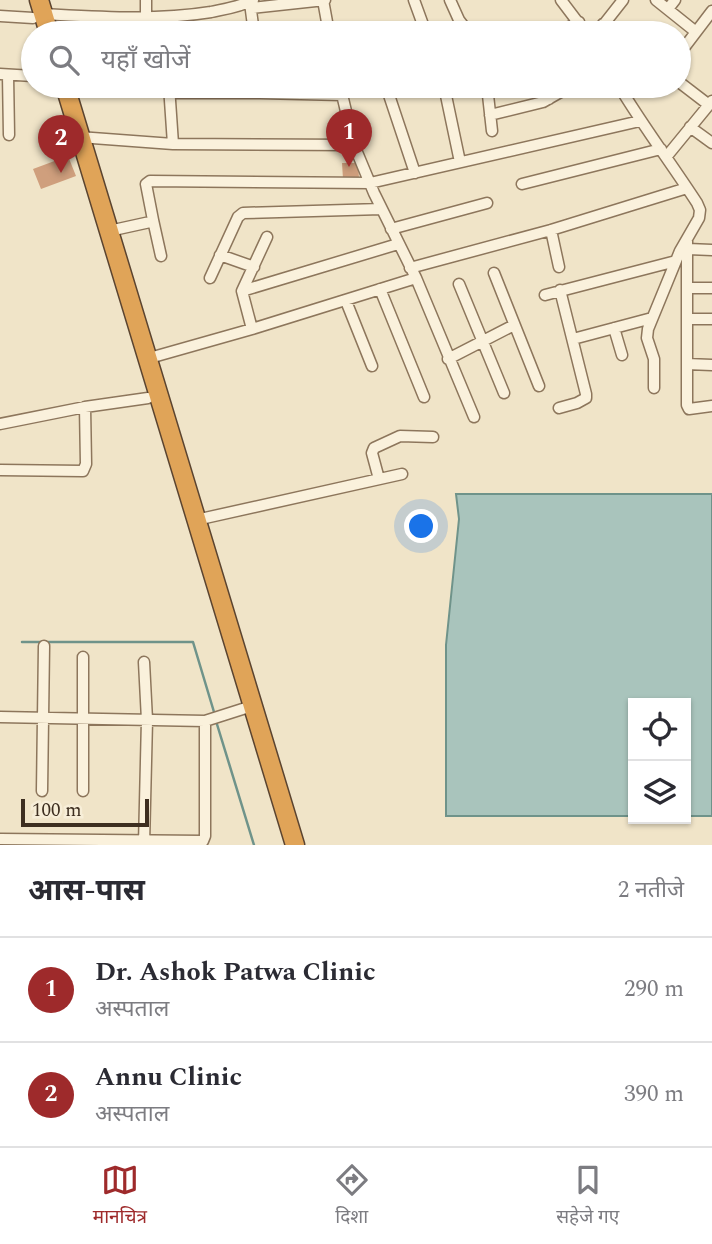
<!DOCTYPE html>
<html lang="hi">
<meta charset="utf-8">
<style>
:root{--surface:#fff;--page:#f2f2f3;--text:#2b2b33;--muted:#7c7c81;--line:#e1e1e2;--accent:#9e2a2b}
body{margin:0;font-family:Spectral,"Noto Sans Devanagari",serif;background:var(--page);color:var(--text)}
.controls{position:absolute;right:21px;bottom:21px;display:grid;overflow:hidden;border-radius:0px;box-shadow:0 2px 5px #0004}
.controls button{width:63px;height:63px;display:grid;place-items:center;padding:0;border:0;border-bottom:2px solid var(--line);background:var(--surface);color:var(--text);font:35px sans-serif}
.scale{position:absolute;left:21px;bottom:18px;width:128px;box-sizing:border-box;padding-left:7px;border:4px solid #3d2e20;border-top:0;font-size:19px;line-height:24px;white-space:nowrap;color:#3d2e20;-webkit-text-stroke:5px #f7eed8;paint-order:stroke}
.you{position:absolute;left:422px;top:527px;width:24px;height:24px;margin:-18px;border:5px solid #fff;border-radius:50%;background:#1a73e8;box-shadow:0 0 0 10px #1a73e833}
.badge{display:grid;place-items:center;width:46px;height:46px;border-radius:50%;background:var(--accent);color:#fff;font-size:23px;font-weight:700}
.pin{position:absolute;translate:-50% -58px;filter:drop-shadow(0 2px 4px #0008)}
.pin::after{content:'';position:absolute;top:37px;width:24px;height:21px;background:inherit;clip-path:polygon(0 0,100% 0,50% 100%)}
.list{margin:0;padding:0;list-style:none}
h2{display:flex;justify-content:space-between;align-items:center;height:91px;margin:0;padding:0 28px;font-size:30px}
h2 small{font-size:23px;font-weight:400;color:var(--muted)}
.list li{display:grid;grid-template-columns:46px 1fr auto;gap:21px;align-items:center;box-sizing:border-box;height:105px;padding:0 28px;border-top:2px solid var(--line)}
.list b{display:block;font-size:26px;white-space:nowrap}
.list p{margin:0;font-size:23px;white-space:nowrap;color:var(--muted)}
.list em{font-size:23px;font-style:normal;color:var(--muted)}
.icon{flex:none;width:38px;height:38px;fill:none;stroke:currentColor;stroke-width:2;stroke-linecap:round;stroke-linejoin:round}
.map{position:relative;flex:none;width:712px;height:845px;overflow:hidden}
.search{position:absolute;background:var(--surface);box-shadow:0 2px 5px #0004;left:21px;right:21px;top:21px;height:77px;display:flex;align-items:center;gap:18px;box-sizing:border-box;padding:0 24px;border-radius:38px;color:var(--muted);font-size:26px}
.sheet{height:301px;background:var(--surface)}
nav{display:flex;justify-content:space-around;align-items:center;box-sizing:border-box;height:98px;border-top:2px solid var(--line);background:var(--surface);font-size:19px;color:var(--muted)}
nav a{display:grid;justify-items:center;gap:4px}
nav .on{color:var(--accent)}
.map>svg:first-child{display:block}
</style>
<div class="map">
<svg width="712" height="845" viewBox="0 0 712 845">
<rect width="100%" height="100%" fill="#f0e4c8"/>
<!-- water -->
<path fill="#a9c4bc" stroke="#6f938a" stroke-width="2" d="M456,494H712V816H686V703H633V816H446V645L459,519Z"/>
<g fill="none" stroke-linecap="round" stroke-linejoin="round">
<!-- stream -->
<path stroke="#6f938a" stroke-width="2.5" d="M22,642H193L214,712
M216,721L254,845"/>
</g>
<!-- building -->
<path fill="#cf9f7d" d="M68,156L76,176L41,189L33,169Z
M342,163H358L359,178L343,179Z"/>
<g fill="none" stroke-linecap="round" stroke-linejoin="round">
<defs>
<path id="street" d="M146,0V18
M323,0L329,33
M414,0L426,33
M450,0L459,20L469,33
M561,0L586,33
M656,0L696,32
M250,3L254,33
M251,8L325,0
M668,9L675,0
M43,14C100,17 155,21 211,12C225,9 240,7 253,0
M0,16L33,18
M164,18L165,33
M603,24L615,33
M557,33L579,22
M597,33L623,0
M680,53L712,11
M0,74L33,76
M8,75L9,135
M679,82L709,105
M169,86L173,144
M340,86L354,145L374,193L416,278L474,417
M386,86L415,173
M444,86L460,162
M487,86L492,131
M540,86L549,99
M619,86C643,126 671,163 697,203L700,210L699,218L680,251L648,329L647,338L654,359V388
M169,93H260L342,95
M490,115L543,102L571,86
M690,127L712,143
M79,137L173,144L354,145
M667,156L712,101
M522,184L661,149
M153,220L161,256
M391,229L487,203
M551,230L559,267
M109,231L150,222L153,220L146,184L150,181L370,183L640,121
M687,239V405L689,409L712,406
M688,249L712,250
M220,255L254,267
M410,268L551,230L687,188
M494,273L539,386
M210,278L238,217L243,213L381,209
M459,284L504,393
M687,288H712
M380,289L424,397
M242,291L398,244
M545,295L676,261
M346,301L372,366
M688,319H712
M614,328L622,355
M252,329L242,291L267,237
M573,339L652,318
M146,359L252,329L416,278
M448,359L514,325
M687,364L712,365
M559,408L577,403L586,398V394L560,290
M0,424L85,407L148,398
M0,470L83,471L86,464L85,407
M379,479L372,453L374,448L400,436L433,437
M196,520L402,474
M0,717L205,721L252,706
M42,791L44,646
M83,791V657
M0,839L203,841L205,836V721
M144,844L147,720L144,662"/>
<path id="highway" d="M39,0L49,33
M65,86L295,845"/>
</defs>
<!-- street casing -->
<use href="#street" stroke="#8d765c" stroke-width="13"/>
<!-- highway casing -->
<use href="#highway" stroke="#5b4430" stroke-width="21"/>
<!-- street -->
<use href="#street" stroke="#faf1dc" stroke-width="10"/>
<!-- highway -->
<use href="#highway" stroke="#e0a458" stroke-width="18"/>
</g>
</svg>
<div class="controls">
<button><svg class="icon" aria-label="locate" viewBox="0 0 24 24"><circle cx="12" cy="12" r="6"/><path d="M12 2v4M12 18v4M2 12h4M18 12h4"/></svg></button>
<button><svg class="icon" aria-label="layers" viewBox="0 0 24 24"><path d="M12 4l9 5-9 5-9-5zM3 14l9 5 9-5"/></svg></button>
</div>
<div class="scale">100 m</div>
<div class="you"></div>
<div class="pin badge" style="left:349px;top:167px">1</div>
<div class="pin badge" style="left:61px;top:173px">2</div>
<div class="search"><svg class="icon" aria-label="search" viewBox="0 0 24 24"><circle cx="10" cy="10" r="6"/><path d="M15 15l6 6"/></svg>यहाँ खोजें</div>
</div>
<section class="sheet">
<h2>आस-पास<small>2 नतीजे</small></h2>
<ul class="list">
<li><span class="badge">1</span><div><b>Dr. Ashok Patwa Clinic</b><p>अस्पताल</p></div><em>290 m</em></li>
<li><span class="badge">2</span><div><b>Annu Clinic</b><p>अस्पताल</p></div><em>390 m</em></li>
</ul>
</section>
<nav>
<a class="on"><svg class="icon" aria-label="map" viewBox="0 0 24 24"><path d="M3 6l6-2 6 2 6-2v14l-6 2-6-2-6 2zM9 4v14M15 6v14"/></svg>मानचित्र</a>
<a><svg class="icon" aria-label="directions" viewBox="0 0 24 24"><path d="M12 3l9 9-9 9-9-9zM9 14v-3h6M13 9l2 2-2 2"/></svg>दिशा</a>
<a><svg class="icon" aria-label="saved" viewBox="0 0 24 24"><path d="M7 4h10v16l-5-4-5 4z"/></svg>सहेजे गए</a>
</nav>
